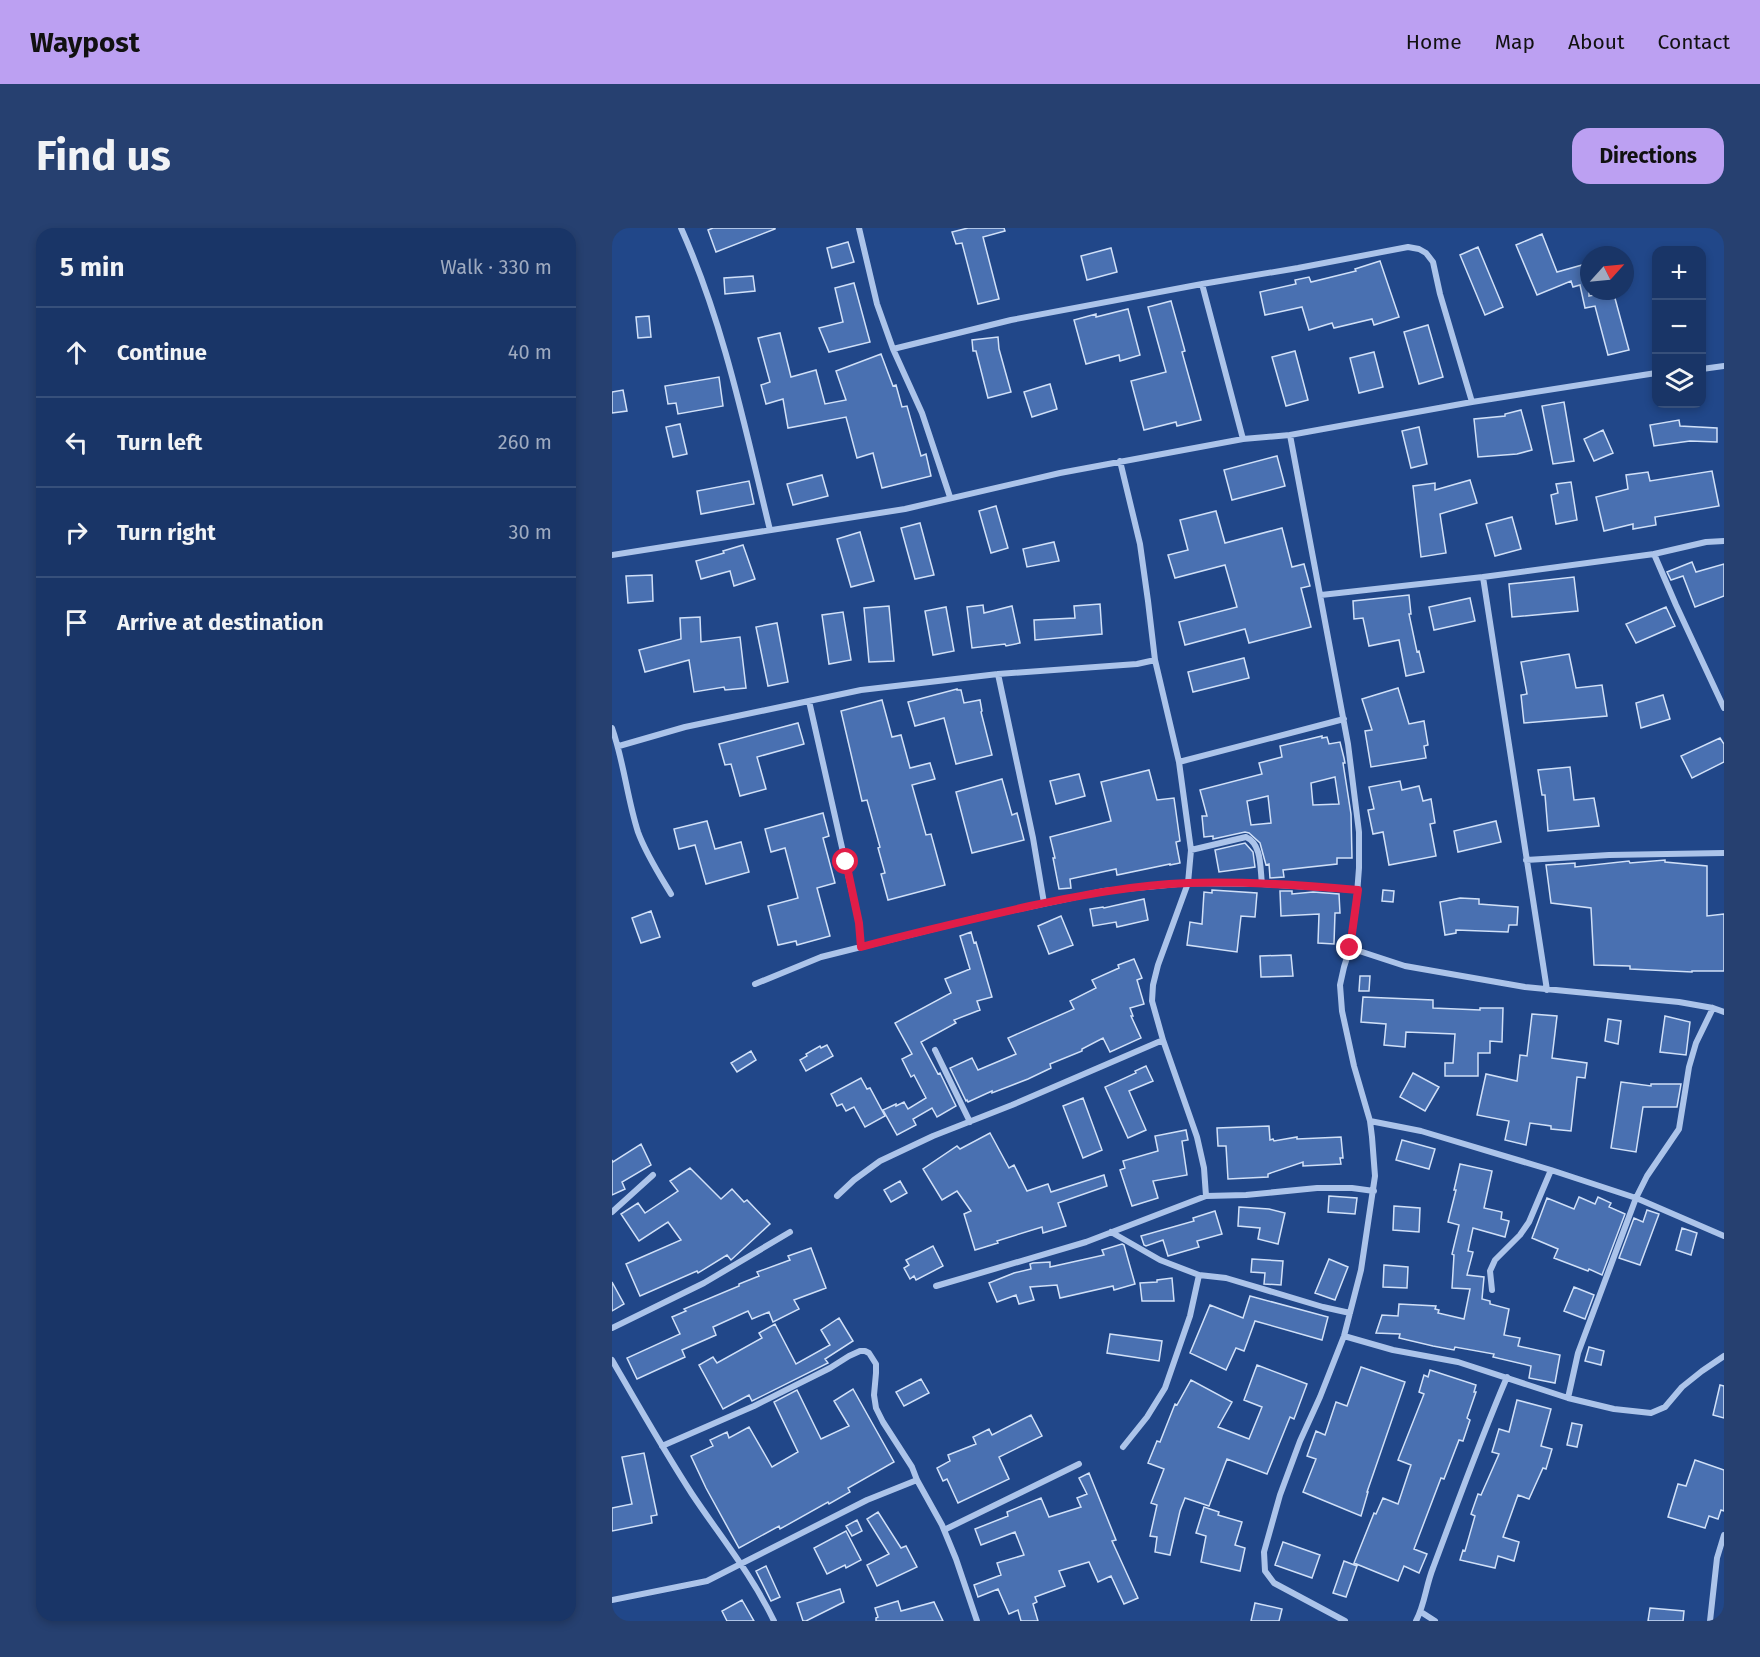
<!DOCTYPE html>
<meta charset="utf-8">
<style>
:root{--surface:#193567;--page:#264070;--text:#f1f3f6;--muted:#9fabc0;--line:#37507b;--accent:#bca0f2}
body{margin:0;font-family:"Fira Sans",sans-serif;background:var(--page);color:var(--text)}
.controls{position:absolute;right:18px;top:18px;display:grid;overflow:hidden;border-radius:12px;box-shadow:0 3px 9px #0003}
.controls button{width:54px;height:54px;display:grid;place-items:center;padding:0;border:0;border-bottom:2px solid var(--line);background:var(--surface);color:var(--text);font:30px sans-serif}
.compass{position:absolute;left:968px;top:18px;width:54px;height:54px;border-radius:50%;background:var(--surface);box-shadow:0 3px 9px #0003;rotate:63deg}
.stop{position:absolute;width:18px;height:18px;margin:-14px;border:4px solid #e11d48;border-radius:50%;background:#fff}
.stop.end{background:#e11d48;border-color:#fff;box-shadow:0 2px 6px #0008}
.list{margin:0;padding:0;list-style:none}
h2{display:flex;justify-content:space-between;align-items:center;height:78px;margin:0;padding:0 24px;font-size:26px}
h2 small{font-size:20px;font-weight:400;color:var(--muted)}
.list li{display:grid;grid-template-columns:39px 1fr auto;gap:18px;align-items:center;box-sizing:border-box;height:90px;padding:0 24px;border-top:2px solid var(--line)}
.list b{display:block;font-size:22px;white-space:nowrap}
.list em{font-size:20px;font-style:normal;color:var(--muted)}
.icon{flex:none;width:33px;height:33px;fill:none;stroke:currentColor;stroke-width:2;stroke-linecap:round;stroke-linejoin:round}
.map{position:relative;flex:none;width:1112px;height:1393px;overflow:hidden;border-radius:18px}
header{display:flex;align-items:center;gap:36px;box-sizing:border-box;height:84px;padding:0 30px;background:var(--accent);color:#111}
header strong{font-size:28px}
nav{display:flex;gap:33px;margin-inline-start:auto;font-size:21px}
.intro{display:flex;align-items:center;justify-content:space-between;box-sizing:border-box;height:144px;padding:0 36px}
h1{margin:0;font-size:42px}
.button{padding:15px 27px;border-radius:18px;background:var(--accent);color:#111;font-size:21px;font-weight:700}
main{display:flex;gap:36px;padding:0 36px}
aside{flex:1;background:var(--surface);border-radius:18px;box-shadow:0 3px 9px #0003}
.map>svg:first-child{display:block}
</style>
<header>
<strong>Waypost</strong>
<nav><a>Home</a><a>Map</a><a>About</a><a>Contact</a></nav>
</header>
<div class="intro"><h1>Find us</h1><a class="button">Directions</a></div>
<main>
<aside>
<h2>5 min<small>Walk · 330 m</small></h2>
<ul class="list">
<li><svg class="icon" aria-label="ahead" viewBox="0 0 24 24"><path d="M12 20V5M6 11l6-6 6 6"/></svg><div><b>Continue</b></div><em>40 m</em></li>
<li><svg class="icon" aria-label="left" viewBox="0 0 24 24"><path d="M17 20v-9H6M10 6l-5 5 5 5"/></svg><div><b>Turn left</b></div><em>260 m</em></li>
<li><svg class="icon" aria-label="right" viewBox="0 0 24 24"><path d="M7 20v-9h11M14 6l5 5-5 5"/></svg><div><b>Turn right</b></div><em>30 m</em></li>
<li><svg class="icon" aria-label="arrive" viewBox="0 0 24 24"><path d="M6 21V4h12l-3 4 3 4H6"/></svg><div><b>Arrive at destination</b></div></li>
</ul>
</aside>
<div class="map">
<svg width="1112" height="1393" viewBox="0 0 1112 1393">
<rect width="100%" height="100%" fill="#214789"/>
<!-- building -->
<path fill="#4970b1" stroke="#d0e0f8" stroke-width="1.5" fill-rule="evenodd" d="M101,0H163V1L104,24L96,2Z
M356,0H392L393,3L371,9L387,71L366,76L350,15L344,16L340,4Z
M930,6L945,44L977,35V68L1001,63L1017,122L996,127L983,78L973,80L968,57L961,59L959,53L925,67L904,17Z
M236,14L242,34L220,40L215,20Z
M866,19L891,79L873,87L848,27Z
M499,20L505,44L475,52L469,28Z
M768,33L787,89L762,97L760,91L722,100L720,95L697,102L690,79L653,87L648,64L684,56L683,52L697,49L699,54L744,43L743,41Z
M141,48L143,63L113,66L112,50Z
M242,55L258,114L217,124L207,100L231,94L223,60Z
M559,73L573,123L570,124L589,192L565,198L564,194L532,202L519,153L554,144L536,79Z
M516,81L528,127L508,133L507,127L474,136L462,92L484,86V89Z
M37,88L39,109L26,110L24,89Z
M816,97L831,149L807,156L792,104Z
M168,105L179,149L204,142L213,176L234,172L224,143L269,126L281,158L284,157L290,179L295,178L309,228L314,226L319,248L270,260L261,225L245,230L234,189L176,200L171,171L154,176L149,157L158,154L146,110Z
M386,109L387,121L399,164L376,170L364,123H361L360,112Z
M683,123L696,172L674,178L660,129Z
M762,124L771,159L747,165L738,130Z
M107,149L111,178L66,186L64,175L56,176L53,158Z
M438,156L445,181L420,189L412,164Z
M11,162L15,183L0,185V164Z
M952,174L962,233L941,236L930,178Z
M909,182L920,222L905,226L866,229L862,191L893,188V186Z
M1067,192L1068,198L1105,200V214L1078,213L1042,218L1038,197Z
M68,196L75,226L61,229L54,199Z
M807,199L815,236L799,240L790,203Z
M991,202L1001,225L982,233L972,211Z
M665,228L673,258L620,272L612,242Z
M1100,243L1107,278L1043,289L1044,297L1021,301V296L992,303L984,269L1016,261L1014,247L1036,244L1038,253Z
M210,247L216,268L181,277L175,256Z
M858,252L865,275L828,286L834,325L809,329L801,258L823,255V262Z
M137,253L142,276L89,286L85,263Z
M959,254L965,292L944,296L939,267L946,265L944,256Z
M384,278L396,320L379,325L367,283Z
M604,283L613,315L670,300L680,339L692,336L698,358L689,360L699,399L637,415L633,401L573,417L567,394L625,379L613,337L563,350L556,327L576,322L568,292Z
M900,289L909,321L883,328L874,296Z
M308,295L322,347L303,351L289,300Z
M248,304L262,353L239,359L225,311Z
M442,314L447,333L415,339L411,321Z
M131,317L143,351L122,358L118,343L89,351L84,333L112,325L111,323Z
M1080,334L1084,344L1112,336V368L1083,379L1071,348L1059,352L1055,344Z
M40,347L41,373L16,375L14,348Z
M962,349L966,383L900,389L897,356Z
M797,367L799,386H797L805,424L807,423L812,444L794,448L787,412L757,418L751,390L742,391L741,373Z
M858,370L863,393L822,402L817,379Z
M488,376L490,406L423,412L422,392L463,390L462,378Z
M371,377L372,385L400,378L408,415L394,418L393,416L360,420L355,379Z
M277,378L282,433L257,434L252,380Z
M334,379L342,423L321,427L313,383Z
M1054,379L1063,398L1024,415L1014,396Z
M231,384L239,432L217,436L210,387Z
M88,389L89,414L128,409L134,460L113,462L112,459L82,464L77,432L33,444L27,422L69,411L68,390Z
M165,395L176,454L156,458L144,399Z
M957,426L964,460L990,457L995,488L912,495L909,467L915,466L909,434Z
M632,430L637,450L581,464L576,444Z
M786,460L797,496L812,493L816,517L812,518L814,530L759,539L753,503L760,502L750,471Z
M345,461V462H349L352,475L368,472L370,483L369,484L380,527L344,536L332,490L303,498L296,474Z
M1051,467L1058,491L1029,500L1024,475Z
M270,472L280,509L289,507L298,540L318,535L323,551L300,557L314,607L319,606L333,657L276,672L269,646L273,645L266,620L268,619L255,572L250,573L229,483Z
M186,495L192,516L145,529L154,561L128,568L119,536L113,537L107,516Z
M710,508V510L715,509L717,516L728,514L732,530L733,535H731L739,586L740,630H725V636L671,642L672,649L658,650L657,636L654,637L648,615L637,605L633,604L601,611V608L592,609L590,588H595L588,562L650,546L647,535L670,529L668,518ZM723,549L727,576L701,577L699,555ZM656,568L659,595L639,597L635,573Z
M1108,510L1112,516V534L1080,550L1069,528Z
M958,539L962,572L982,570L987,598L936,603L933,567H930L926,542Z
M537,542L545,572L562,570L568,613L564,614L568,635L558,637V636L505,647L504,641L458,651L459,660L447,661L441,630H443L438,609L499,593L489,554Z
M467,546L473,568L444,576L438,553Z
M390,551L400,587L405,585L412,612L360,625L344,564Z
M788,553L790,562L807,558L811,573L819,571L823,595L818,596L824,628L777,637L771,604L761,606L756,582L762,581L757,559Z
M211,585L217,608L211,610L223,655L205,660L218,708L185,717L184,713L166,717L156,678L186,670L173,620L159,624L153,601Z
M95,593L103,621L129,614L137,644L94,656L83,617L67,621L62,601Z
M884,593L889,614L846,624L842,603Z
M633,615L641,624L643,639L607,644L603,622Z
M1053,632V634L1095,638V688L1112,686V743H1080V744L1018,741V738L982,737L979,680L939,675L934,637L963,635V639L1017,633L1018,635Z
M600,662L645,665L643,689L629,688L625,724L575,717L578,694L590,696L592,664L600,665Z
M771,662L782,663L781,674L770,673Z
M668,663H680V666L701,664L727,666L728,685H723L722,716L706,715L707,686L669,688Z
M848,670L867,671V676L906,679L905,697H897L896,704L844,702V705L833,707L828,674Z
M532,671L536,692L505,699L504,694L481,698L478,681L491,679L492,680Z
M39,683L48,709L29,715L20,690Z
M449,688L461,717L437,726L426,698Z
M359,704L362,715L364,714L380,769L365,773L368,782L342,792L344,795L309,814L326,846L328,845L344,878L325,889L320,880L301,891L304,897L285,907L271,882L284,876V878L292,874L296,881L314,870L302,847L299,849L290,831L300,826L283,795L339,765L333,751L358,741L348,708Z
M679,727L681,748L649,749L648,728Z
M522,731L530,750L525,752L532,776L518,780L521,788H519L529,810L498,824L491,810L470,821V823L438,836L439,840L416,851L380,865V863L356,874L355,872L354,873L338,840L360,830L366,842L404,826L396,810L462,781L458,773L484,760L480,752L507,740L506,737Z
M748,748H758L757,763H747Z
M751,769L821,772V780L868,782V780H891L890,814L878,813V825H866V848H833V835H841L843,806L794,804L793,819L772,817L774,796L749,794Z
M920,786L945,788L940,830L975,835L973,850L965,849L959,903L939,901V898L918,895L914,917L893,912L897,893L865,887L874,846L905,853L908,827L915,828Z
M1053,788L1078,794L1074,827L1048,824Z
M996,791L1009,793L1006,816L993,813Z
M215,817L221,828L194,843L188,832L195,828L194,826L208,818L209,820Z
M139,823L144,832L125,844L119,835Z
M534,838L541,853L517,863L534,902L516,910L493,859L524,845L523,843Z
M801,845L827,859L813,883L788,869Z
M249,850L255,861L258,860L273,888L253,899L242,879L234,883L230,876L225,878L219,866Z
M1009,854L1039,858V856H1069L1065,879H1031L1024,924L999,920Z
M471,870L490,922L471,930L451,878Z
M657,898L658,912L661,911L662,913L685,909V911L729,909L731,930H728L729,936L691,938V934L656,946V949L616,951L614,918H606L605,900Z
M574,902L576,912L570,913L575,947L541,953L546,970L520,978L508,942L513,940L511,933L546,923L543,908Z
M378,905L397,940L402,937L415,963L436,956L439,964L492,947L495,958L446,975L454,998L431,1005L430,999L385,1013L386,1015L363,1022L352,986L359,983L345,963L330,972L311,941L345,918L348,921Z
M790,912L823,921L817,941L784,932Z
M29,916L39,937L10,954L13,961L0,967V932L1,934Z
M848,936L880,943L872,980L890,984L889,991L897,993L893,1009L861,1000L856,1023L861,1024L855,1047L872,1049L870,1071L878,1073V1076L897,1081L892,1107L908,1110L906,1118L948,1127L943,1155L917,1150L919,1138L881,1129L882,1126L843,1119L842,1122L821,1118L787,1110L788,1106L764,1105L770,1087L786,1088L787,1076L824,1078L823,1081L827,1082L826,1085L852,1091L858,1061L840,1060L842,1027L840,1026L847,997L836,994L844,962H842Z
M78,940L109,971L120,961L132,974L135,972L158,996L119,1032L115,1027L86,1045L85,1043L28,1068L14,1036L69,1012L56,994L27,1013L9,986L26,975L33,985L66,963L58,953Z
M288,953L295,965L279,974L272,962Z
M717,968L745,970L743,986L716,984Z
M967,969L983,976L986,969L999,975L997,979L1013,986L990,1047L977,1041L976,1043L942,1030L946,1021L920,1010L935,970L962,981Z
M782,978L808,980L807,1004L781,1002Z
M627,979L657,981L673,985L666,1016L646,1011L648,1000L626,998Z
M1035,982L1047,986L1028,1037L1007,1030L1022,990L1031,994Z
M603,983L610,1006L585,1013L587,1019L556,1028L551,1012L534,1018L532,1017L529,1008L582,993L581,990Z
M1070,1000L1085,1005L1079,1027L1064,1022Z
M510,1016L512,1017L523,1056L502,1062L501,1058L448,1070L445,1057L418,1059L422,1072L407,1076L404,1067L385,1074L377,1055L402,1045L419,1041L418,1036L421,1035L438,1034V1039L492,1027L490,1022Z
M321,1018L331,1038L304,1052L302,1048L298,1051L292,1040L297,1037L294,1032Z
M199,1020L214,1060L182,1072L187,1081L161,1094L157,1084L140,1091L136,1083L101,1099L104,1107L70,1122L73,1129L25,1151L15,1130L68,1106L60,1089L74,1083L72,1081L127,1058V1056L147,1048L145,1044L178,1032L176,1028Z
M640,1031L671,1033L669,1057L652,1056L653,1045L639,1044Z
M717,1031L736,1039L723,1072L703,1065Z
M772,1037L796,1039L795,1060L771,1059Z
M560,1050L562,1073H530L528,1055L545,1054V1052Z
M0,1054L12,1076L0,1083Z
M962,1059L982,1067L973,1091L952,1083Z
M638,1068L716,1089L710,1112L643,1093L632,1123L624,1120L614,1142L578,1125L598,1077L631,1090Z
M227,1090L241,1113L213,1131L216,1135L140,1173L137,1167L111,1181L87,1137L101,1129L105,1135L150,1110L147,1105L163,1096L184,1136L218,1117L209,1102Z
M498,1106L550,1113L547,1133L495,1125Z
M977,1119L992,1123L989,1137L973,1133Z
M645,1137L695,1156L682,1191L678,1189L655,1246L615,1231L597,1278L573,1270L568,1283L558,1327L543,1324L545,1309L538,1308L545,1277L539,1275L552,1241L536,1235L545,1213L548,1214L563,1176L565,1177L579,1152L620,1174L606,1199L637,1211L650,1179L632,1172Z
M749,1139L793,1154L755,1264H756L749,1288L691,1264L704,1231L695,1228L704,1203L713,1207L724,1174L735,1178Z
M818,1142L864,1157L862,1164H864L855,1190L858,1192L851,1213L847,1212L832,1251L829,1250L802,1321L815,1326L807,1345L792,1338L786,1353L742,1335L762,1285L764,1286L771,1270L786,1276L799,1237L786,1232L812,1166L807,1164L812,1147L816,1149Z
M309,1151L317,1165L292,1178L284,1164Z
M1108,1157L1112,1158V1190L1101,1187Z
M241,1161L282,1234L236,1260L238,1264L217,1276L216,1274L168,1301L167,1298L127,1320L94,1260L79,1228L101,1218L98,1212L115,1204L117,1210L137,1199L160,1239L186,1224L162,1174L185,1162L209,1211L237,1198L222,1173Z
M905,1172L939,1181L929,1218L940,1221L934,1241L931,1240L917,1271L906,1267L891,1309L907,1314L902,1333L886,1328L883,1340L848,1332L851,1322L853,1323L863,1288L859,1286L866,1266L869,1267L887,1226L880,1224L887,1201L897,1204Z
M419,1187L430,1208L387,1229L397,1251L346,1275L335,1251L331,1253L325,1240L338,1233L336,1227L364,1216L361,1209L377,1201L380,1207Z
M960,1195L970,1197L965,1219L955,1217Z
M32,1225L45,1287L39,1288L40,1295L0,1303V1280L20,1276L10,1229Z
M1083,1232L1112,1242V1283L1109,1282L1106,1291L1097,1288L1093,1300L1056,1289L1066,1256L1074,1258Z
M477,1245L504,1312L500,1313L526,1370L512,1376L499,1348L486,1354L477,1334L447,1343L453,1358L423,1369L425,1374L421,1376L426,1393H409L406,1382L397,1386L386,1361L366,1369L362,1357L389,1347L385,1335L412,1327L403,1304L369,1317L363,1301L396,1288L395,1284L429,1270L437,1289L469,1279L465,1270L475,1266L467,1250Z
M592,1279L607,1284L606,1287L630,1294L623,1317L633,1320L628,1343L589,1334L594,1308L584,1305Z
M266,1284L289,1320L294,1318L305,1339L265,1358L255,1337L277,1326L255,1291Z
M245,1292L250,1303L240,1308L234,1298Z
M234,1303L249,1332L234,1340L233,1337L215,1346L202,1320Z
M671,1314L708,1327L700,1350L663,1337Z
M732,1333L745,1338L734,1369L721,1365Z
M154,1338L168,1369L159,1373L144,1343Z
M228,1361L232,1374L194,1393H191L185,1375Z
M130,1372L142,1393H115L110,1383Z
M286,1373L289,1383L322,1374L331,1393H264V1390L266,1389L263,1380Z
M643,1375L670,1381L667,1393H639Z
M1038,1380L1072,1383L1071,1393H1036Z"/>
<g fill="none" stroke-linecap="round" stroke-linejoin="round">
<!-- minor -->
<path stroke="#acc4ea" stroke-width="6" d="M69,0C112,96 133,200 158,302
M247,0L265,76L281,121L310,185L338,269
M590,56L631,211
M281,121L399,92L590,56L686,40L796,19L807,21L814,25L821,34L828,66L860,174
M1090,141L1112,138
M678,207L736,516L747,604V640L744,679L738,720L732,739L728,757L730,783L742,838L758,893L760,909L763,948L749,1042L732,1108L708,1169L688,1213L668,1267L652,1324L653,1343L662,1355L733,1393
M508,233L528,316L536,373L543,432L567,534L579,622L576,655L546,737L541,757L540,773L551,812L585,909L592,940L594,968
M1042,326L1094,314L1112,313
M0,327L293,281L448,245L631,211L678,207L860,174L1044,145
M871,349L935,762
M709,367L871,349L1042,326L1064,377L1112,480
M386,446L421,610L432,675
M197,473L247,695L249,719
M0,500C12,534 15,570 26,604C34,626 47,646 59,666
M7,518L73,499L249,462L386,446L525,436L543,432
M567,534L732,491
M579,622L634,609C650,616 648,640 650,656
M914,632L997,627L1112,625
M738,720L793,738L913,759L1067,774L1101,780L1112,784
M143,756L209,729L369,689L492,663L576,655L650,656L746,662
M323,822L358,894
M758,893L809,903L939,942L1024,970L1112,1008
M225,968L242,952L268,933L321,908L400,877L551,812
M0,984L41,947
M499,1004L548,1032L587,1047L614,1050L711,1079L738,1085
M324,1058L474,1014L594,968L634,967L705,960H740L762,963
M880,1062L878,1043L883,1032L908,1007L917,994L939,942
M0,1100L92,1055L178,1004
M732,1108L781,1122L846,1134L956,1170L1002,1181L1039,1185L1053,1179L1070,1159L1090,1143L1112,1128
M0,1132C26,1177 52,1223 80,1266C108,1308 140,1347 162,1393
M956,1170L966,1125L1024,970L1035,948L1067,901L1077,839L1084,815L1101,780
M50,1218L142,1178L218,1140L237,1128L248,1123H253L257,1125L264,1136V1145L262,1167L264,1180L271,1194L300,1239L305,1252L330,1297L344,1331L365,1393
M511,1219L535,1189L553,1160L578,1088L587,1047
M332,1302L467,1236
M0,1372L95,1353L255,1272L305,1252
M809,1384L823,1393
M804,1393C813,1376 814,1357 821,1340C845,1276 868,1212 895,1149
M1098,1393L1105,1330L1112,1307"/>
</g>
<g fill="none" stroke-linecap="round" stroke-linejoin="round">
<!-- route -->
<path stroke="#e11d48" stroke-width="8" d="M234,634L247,695L249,719C305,704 361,691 418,678C470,667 522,657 576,655C632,653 690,657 746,662L738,720"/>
</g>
</svg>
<div class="controls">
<button>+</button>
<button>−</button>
<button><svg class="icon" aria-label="layers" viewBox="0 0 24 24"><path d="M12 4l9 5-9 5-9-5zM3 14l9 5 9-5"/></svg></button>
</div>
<svg class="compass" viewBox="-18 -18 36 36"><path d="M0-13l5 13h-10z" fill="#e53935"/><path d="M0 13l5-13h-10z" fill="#9fabc0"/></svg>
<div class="stop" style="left:234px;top:634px"></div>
<div class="stop end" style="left:738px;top:720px"></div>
</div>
</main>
